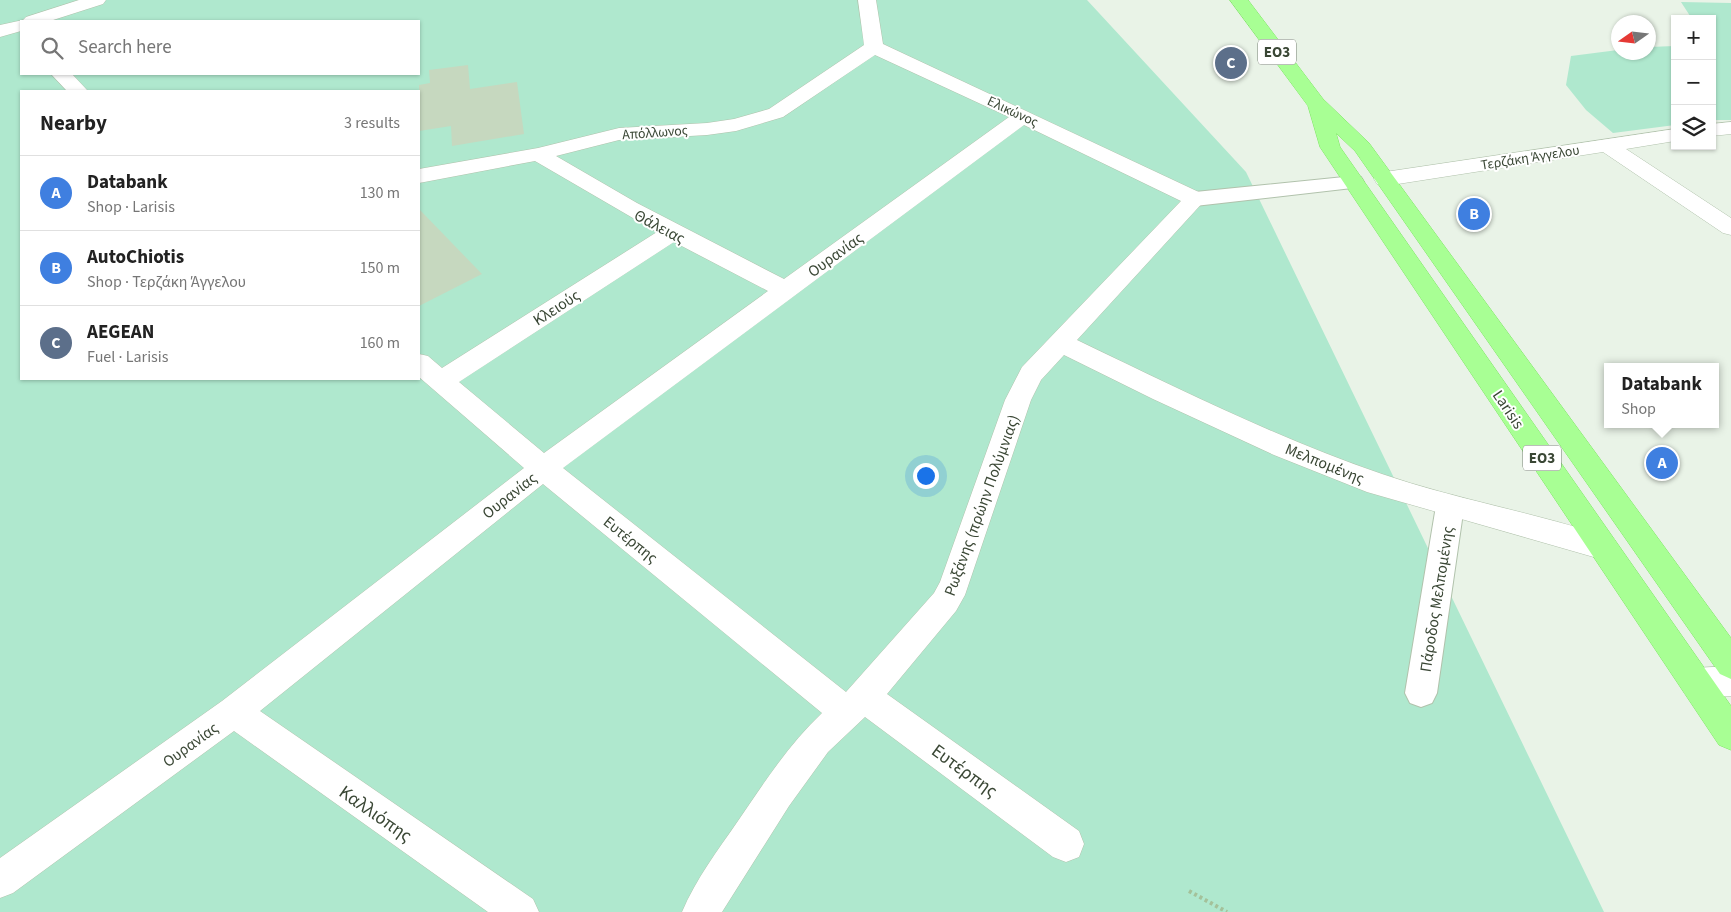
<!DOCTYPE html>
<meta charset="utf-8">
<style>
:root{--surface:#fff;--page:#f6f6f6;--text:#222;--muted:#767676;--line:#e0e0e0;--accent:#0f766e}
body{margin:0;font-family:"Source Sans 3",sans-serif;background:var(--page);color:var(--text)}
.controls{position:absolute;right:15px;top:15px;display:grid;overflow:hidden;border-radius:0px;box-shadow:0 1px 4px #0004}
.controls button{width:45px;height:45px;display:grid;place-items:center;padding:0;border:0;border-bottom:1px solid var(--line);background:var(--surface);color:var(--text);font:25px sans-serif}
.compass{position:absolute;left:1611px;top:15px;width:45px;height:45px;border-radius:50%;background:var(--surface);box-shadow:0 1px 4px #0004;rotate:256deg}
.you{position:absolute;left:925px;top:475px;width:18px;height:18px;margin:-12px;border:4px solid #fff;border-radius:50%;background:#1a73e8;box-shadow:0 0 0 8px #1a73e833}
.badge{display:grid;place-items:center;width:32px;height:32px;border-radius:50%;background:var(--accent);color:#fff;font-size:16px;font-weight:700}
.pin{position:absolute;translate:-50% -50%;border:2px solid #fff;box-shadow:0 1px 5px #0006}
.popup{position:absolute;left:1604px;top:363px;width:115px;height:65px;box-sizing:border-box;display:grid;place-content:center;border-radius:0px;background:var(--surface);filter:drop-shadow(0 1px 4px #0005);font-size:16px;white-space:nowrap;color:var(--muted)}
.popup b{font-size:19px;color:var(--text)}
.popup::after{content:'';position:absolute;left:50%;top:100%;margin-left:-10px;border:10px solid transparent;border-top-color:var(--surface)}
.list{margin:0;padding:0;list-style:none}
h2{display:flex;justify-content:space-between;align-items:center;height:65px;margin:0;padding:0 20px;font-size:21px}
h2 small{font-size:16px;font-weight:400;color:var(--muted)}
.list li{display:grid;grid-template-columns:32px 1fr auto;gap:15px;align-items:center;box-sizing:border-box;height:75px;padding:0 20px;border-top:1px solid var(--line)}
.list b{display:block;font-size:19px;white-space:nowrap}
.list p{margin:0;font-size:16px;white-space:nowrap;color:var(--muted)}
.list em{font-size:16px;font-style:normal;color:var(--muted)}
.icon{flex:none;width:28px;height:28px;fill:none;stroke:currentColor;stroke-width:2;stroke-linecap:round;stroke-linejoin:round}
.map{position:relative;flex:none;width:1731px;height:912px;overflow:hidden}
.search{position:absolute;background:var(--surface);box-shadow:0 1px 4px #0004;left:20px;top:20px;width:400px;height:55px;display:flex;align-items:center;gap:12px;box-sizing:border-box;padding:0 18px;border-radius:0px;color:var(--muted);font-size:19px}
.panel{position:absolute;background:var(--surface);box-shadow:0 1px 4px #0004;left:20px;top:90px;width:400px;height:290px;border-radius:0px}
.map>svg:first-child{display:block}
</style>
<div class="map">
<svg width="1731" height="912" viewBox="0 0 1731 912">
<rect width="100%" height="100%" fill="#e9f3e7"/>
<!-- green -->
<path fill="#afe8ce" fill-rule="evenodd" d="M0,0H1087L1246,172L1604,912H0ZM21,21H419V74H21ZM21,91H419V379H21Z
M1681,2L1731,3V120H1712V19H1692Z
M1675,46V125L1613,133L1586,110L1566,85L1571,56L1618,50V52H1648L1649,47Z"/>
<!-- building -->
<path fill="#c6d8bf" d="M468,65L470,89L517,82L524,134L452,146L451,126L419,131V85L430,83L429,70Z
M419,209L482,274L419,306Z"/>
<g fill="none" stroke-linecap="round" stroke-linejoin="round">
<defs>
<path id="pedestrian" d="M1354,176L1361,177L1364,182L1361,187L1195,206L1188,204L1184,199L1188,194L1195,192Z
M1450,495L1460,498L1464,506L1437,693L1432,703L1421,707L1410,703L1405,693L1436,506L1440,498Z"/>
<path id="minor" d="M79,0H106L103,4L50,21H21V31L0,37V25L23,20L26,17Z
M858,0H876L883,44L1203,194L1206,199L1077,340C1177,388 1277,438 1382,474C1458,500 1538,513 1614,539L1619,548L1614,557L1604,560L1367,492L1274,455L1153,399L1064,355L1041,380L1031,400L965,595L956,611L887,694L1079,831L1084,844L1079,857L1066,862L1053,857L865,717L828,752L789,806L722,912H682C696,879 718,850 738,821C764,783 789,744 822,713L543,484L260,711L533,899L539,912H488L234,731L13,893L0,898V858L222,701L524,468L419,377V354L428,356L442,368L657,232L535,161L419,183V169L538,148L619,128L707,123L734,119L769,109L864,45ZM875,55L1009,117L784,279L637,203L556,156L619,140L707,135L736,131L783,117ZM1024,125L1181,201L1022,367L1005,400L940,582L934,593L846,692L563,468ZM674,242L768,291L544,453L459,382Z
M51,74H72L88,91H67Z
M1731,122V134L1712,136V124Z
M1675,129V141L1626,149L1731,218V235L1723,233L1603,152L1385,186L1377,184L1374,179L1377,174L1385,172Z
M1731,666V696L1696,698L1685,694L1680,683L1685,672L1696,668Z"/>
<path id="primary" d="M1230,0H1248L1323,99L1369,143L1731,638V679L1720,674L1355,151L1336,133L1340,147L1731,706V750L1719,745L1320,147L1308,106Z"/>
</defs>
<!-- pedestrian casing -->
<use href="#pedestrian" stroke="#b1c2ac" stroke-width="2"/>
<!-- minor casing -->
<use href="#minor" stroke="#b1c2ac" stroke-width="1"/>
<!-- primary casing -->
<use href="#primary" stroke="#7de563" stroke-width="1"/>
<!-- path -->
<path stroke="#a4c19a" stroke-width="4" stroke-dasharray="3 3" stroke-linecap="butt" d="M1189,891L1227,912"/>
<!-- pedestrian -->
<use href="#pedestrian" fill="#fff" fill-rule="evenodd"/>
<!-- minor -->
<use href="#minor" fill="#fff" fill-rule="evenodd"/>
<!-- primary -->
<use href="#primary" fill="#a8ff94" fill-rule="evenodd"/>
</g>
<g text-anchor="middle" stroke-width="4" stroke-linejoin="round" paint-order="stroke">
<!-- far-street labels -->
<g font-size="14" fill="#3a4735" stroke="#fff">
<text transform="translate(1013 111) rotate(25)" y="5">Ελικώνος</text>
<text transform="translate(655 132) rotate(-4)" y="5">Απόλλωνος</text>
<text transform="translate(1530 157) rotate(-9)" y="5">Τερζάκη Άγγελου</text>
</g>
<!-- shield labels -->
<g fill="#fff" stroke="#757e72" stroke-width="1">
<rect x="1258" y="39.5" width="38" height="25" rx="4"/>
<rect x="1523" y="445.5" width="38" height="25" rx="4"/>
</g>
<g font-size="15" font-weight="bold" fill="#3a4735">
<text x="1277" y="57">ΕΟ3</text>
<text x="1542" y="463">ΕΟ3</text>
</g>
<!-- street labels -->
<g font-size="16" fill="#3a4735" stroke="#fff">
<text transform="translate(660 226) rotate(28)" y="6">Θάλειας</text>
<text transform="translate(835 254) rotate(-36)" y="6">Ουρανίας</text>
<text transform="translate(556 307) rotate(-33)" y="6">Κλειούς</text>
<text transform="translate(1509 409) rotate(56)" y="6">Larisis</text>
<text transform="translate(1325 463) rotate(22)" y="6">Μελπομένης</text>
<text transform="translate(509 495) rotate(-38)" y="6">Ουρανίας</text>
<text transform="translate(981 505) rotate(-70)" y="6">Ρωξάνης (πρώην Πολύμνιας)</text>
<text transform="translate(631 539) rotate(39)" y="6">Ευτέρπης</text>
<text transform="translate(1436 599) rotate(-81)" y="6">Πάροδος Μελπομένης</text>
<text transform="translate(190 744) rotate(-36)" y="6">Ουρανίας</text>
</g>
<!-- near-street labels -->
<g font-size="19" fill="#3a4735" stroke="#fff">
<text transform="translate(965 770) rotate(36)" y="7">Ευτέρπης</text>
<text transform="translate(376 813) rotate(35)" y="7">Καλλιόπης</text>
</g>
</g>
</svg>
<div class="controls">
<button>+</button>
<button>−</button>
<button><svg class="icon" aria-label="layers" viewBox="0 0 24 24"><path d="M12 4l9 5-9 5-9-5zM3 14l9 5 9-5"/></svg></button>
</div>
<svg class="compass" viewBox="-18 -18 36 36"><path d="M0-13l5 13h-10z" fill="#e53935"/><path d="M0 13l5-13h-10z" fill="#767676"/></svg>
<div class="you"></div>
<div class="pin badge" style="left:1662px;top:463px;background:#3f7fe0">A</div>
<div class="popup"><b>Databank</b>Shop</div>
<div class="pin badge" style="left:1474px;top:214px;background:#3f7fe0">B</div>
<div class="pin badge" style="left:1231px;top:63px;background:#5c6f8a">C</div>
<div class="search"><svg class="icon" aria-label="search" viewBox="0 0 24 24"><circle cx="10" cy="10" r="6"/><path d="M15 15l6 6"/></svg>Search here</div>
<section class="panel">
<h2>Nearby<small>3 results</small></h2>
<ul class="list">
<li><span class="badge" style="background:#3f7fe0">A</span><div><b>Databank</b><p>Shop · Larisis</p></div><em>130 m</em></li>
<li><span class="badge" style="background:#3f7fe0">B</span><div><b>AutoChiotis</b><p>Shop · Τερζάκη Άγγελου</p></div><em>150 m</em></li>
<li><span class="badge" style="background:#5c6f8a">C</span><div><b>AEGEAN</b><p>Fuel · Larisis</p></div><em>160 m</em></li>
</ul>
</section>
</div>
